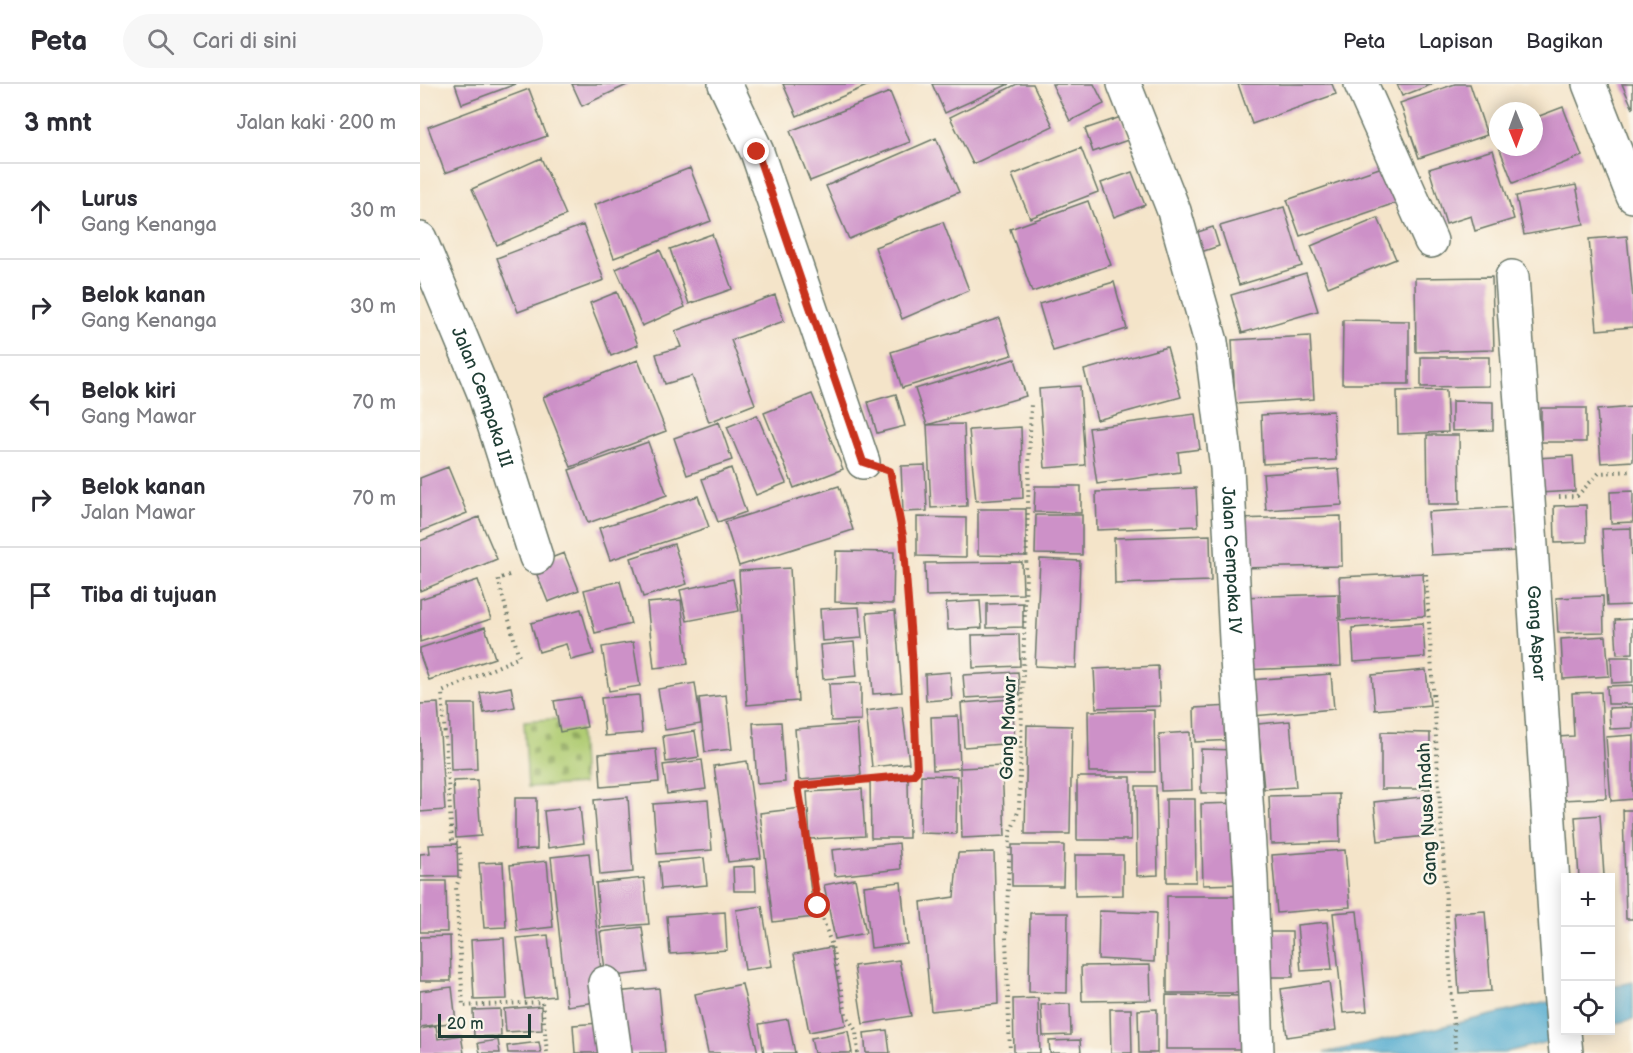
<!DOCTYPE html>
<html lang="id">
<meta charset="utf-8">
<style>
:root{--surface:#fff;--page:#f7f7f7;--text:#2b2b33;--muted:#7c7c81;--line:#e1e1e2}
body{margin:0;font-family:"Balsamiq Sans",sans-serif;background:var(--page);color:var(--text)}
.controls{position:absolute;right:18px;bottom:18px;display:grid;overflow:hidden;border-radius:0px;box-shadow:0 3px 15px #0003}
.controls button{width:54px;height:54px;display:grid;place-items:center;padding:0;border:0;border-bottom:2px solid var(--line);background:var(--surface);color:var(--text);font:30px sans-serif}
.compass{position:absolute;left:1069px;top:18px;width:54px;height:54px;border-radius:50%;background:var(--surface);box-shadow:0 3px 15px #0003;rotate:179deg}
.scale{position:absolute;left:18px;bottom:15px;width:93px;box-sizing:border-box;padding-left:6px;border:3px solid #1f3d34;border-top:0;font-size:16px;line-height:21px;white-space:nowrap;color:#1f3d34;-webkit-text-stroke:4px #fbf7ec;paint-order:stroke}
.stop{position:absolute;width:18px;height:18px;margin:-14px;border:4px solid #c8321e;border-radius:50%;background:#fff}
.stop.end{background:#c8321e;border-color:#fff;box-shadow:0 2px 6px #0008}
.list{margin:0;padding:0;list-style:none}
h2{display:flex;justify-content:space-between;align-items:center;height:78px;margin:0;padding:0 24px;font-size:26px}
h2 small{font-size:20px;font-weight:400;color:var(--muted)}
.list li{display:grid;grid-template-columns:39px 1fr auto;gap:18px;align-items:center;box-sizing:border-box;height:96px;padding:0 24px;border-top:2px solid var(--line)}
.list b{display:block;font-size:22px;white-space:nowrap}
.list p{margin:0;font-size:20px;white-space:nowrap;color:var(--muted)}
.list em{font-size:20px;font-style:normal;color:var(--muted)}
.icon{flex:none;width:33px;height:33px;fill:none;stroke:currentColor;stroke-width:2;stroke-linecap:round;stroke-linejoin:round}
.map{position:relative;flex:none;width:1213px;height:969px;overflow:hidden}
header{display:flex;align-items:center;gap:36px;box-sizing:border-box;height:84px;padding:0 30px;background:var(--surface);border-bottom:2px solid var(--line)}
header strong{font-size:28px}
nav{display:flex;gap:33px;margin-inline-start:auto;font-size:21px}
.search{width:420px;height:54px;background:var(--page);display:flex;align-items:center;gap:15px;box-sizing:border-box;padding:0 21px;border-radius:33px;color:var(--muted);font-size:22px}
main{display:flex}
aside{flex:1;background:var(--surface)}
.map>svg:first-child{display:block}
</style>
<header>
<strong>Peta</strong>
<div class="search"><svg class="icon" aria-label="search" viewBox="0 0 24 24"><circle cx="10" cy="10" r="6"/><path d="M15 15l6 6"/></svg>Cari di sini</div>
<nav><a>Peta</a><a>Lapisan</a><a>Bagikan</a></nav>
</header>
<main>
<aside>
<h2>3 mnt<small>Jalan kaki · 200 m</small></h2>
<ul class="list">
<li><svg class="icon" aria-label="ahead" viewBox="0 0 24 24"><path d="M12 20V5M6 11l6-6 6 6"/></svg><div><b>Lurus</b><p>Gang Kenanga</p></div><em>30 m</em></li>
<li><svg class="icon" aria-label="right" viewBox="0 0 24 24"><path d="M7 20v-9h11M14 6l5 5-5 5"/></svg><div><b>Belok kanan</b><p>Gang Kenanga</p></div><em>30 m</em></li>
<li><svg class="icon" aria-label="left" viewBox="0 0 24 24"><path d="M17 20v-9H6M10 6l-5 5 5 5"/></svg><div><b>Belok kiri</b><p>Gang Mawar</p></div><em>70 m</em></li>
<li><svg class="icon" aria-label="right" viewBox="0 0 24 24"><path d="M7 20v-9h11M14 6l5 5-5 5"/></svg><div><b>Belok kanan</b><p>Jalan Mawar</p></div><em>70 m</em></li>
<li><svg class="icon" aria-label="arrive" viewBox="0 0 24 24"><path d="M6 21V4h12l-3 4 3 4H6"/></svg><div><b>Tiba di tujuan</b></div></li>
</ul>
</aside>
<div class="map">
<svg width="1213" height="969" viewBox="0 0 1213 969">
<defs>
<pattern id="cemetery-stones" width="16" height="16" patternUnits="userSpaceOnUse" patternTransform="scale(1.5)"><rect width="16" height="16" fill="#b0cc73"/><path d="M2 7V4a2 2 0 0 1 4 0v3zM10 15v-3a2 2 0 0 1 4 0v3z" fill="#8fa75f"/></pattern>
</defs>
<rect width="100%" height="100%" fill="#fbf7ec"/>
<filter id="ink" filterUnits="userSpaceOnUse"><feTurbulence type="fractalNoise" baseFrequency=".0167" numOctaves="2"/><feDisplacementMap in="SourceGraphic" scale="12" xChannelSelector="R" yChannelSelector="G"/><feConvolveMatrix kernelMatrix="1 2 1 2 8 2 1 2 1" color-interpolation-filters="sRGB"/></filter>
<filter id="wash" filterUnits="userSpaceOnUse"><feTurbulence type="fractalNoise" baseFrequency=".008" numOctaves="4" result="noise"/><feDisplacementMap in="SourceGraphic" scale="24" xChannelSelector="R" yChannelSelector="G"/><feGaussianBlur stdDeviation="1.35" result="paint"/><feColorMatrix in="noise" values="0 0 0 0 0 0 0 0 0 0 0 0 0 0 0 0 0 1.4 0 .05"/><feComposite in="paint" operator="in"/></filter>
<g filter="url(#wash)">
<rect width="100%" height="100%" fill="#f4e4c9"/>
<!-- cemetery -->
<path fill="url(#cemetery-stones)" stroke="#688454" stroke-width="1.5" d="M159,633L163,700L108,703L104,637Z"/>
<!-- water -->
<path fill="#52abcf" stroke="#387482" stroke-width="1.5" d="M1213,898V935L1191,941V903Z
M1145,914L1146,946L1171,947L1083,969H903L943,961Z"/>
<g id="blocks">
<!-- building -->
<path fill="#cd91c8" d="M35,0H96L42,20Z
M152,0H209L162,22Z
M363,0H451L377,32Z
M512,0H589L525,29Z
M597,0H613L633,42L553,80L530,33Z
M632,0H674L684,20L650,37Z
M818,0H912L916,10L832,40Z
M977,0H1013L982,12Z
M1035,0H1050L1067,51L999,74L980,19Z
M1202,0H1213V25Z
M109,5L127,52L25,89L8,43Z
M470,8L490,58L390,97L370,47Z
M1143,23L1162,72L1093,99L1079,63H1114V34Z
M701,33L708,56L673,68L665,45Z
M516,54L539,108L429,155L406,102Z
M661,64L678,108L610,134L592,91Z
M1073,66L1094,135L1055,147L1051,132L1026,140L1009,85Z
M121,74L146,131L77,161L52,105Z
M968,81L981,117L880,152L867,116Z
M270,84L291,137L194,174L174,121Z
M712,88L725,121L694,133L681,99Z
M1156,101L1164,140L1104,151L1096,112Z
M668,117L691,181L612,208L590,145Z
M864,123L882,182L819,201L800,142Z
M958,134L976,175L908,203L891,162Z
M523,138L549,206L482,235L455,163Z
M163,141L184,196L98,228L77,174Z
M793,143L799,162L775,170L769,151Z
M292,150L312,205L269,220L250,165Z
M1207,152L1213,214V243L1177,246L1169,155Z
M240,166L265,223L222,242L196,185Z
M886,189L898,227L822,249L811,211Z
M1072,193L1074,266L996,268L995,194Z
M694,198L707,245L633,267L619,220Z
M197,208L218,261L191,272L170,219Z
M355,211L364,237L311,256L335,320L289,338L272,292L245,300L236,270L261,263L255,247Z
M580,234L592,271L482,304L471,268Z
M923,236L989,237V300H922Z
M890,252L894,315L815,320L812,256Z
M747,263L761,313L677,336L664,286Z
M1001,273H1069V302L1001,303Z
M595,275L606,312L507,341L544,340L547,422L511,424L507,341L495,305Z
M218,276L246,347L151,383L123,313Z
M660,302L665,381L625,384L619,305Z
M1026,306L1028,348L978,350L977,307Z
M392,310L423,385L374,404L344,329Z
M476,310L485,342L457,349L448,318Z
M1032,317L1073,318V346L1032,347Z
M1213,323V377L1181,379L1177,326Z
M1121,324H1166V358H1121Z
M913,327L916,376L843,380L841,331Z
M775,330L780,365L758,368L760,388L677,400L669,344Z
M337,331L366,399L336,411L307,343Z
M299,338L312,376L267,391L254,354Z
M601,343L603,414L556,417L549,346Z
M1007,351H1039L1040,420H1008Z
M228,358L247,411L168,439L149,386Z
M1153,372L1155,407L1118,409L1116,374Z
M505,381L507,427L483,428L481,382Z
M28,383L47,429L0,448V394Z
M311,384L326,428L298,438L282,395Z
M919,385L922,421L846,426L843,390Z
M419,402L433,446L319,482L305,438Z
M615,402H661V429L614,428Z
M776,404L778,442L677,446L676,408Z
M1213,407V438L1191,439L1190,408Z
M278,412L289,443L190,476L179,444Z
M1166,421L1167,458L1135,459L1134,422Z
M1096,423L1097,467L1011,471L1008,428Z
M558,425H606V472L558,471Z
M616,431H662V471L615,470Z
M921,432L922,482L817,484L815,435Z
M59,433L77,475L0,507V457Z
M497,433L546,434V473L497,472Z
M1211,444L1213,521L1187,522L1182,445Z
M790,451L791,497L695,500L694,454Z
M254,460L267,500L223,513L211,474Z
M416,467L474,468L473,520L415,518Z
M144,469L159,506L128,518L113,481Z
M620,475L660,477L656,584L615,582Z
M602,478L603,510L506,512L505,479Z
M370,484L378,617L327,621L319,487Z
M1003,489L1005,532L921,536L919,493Z
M313,495L319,527L267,537L260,506Z
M58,496L71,535L0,558V515Z
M200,497L211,540L175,549L164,506Z
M918,510L921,582L822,586L819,513Z
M1183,512L1184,548L1138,549L1136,514Z
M261,516L268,580L234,584L227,519Z
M560,517L562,544L528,546L526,519Z
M603,519V543L567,544V520Z
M439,523L442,554L402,557L400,525Z
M161,525L174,570L151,576L146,560L119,568L111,539Z
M475,527L482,608L453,610L447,529Z
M1213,535V569L1197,570L1195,536Z
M1003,539L1005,573L934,578L932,544Z
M65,543L75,574L9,596L0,571V564Z
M599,550L600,582L553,584L552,551Z
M1186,552L1189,592L1143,595L1141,555Z
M213,558L220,602L189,607L182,563Z
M434,558L437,592L403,595L400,561Z
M1191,573H1213V598L1192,599Z
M738,582L740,622L676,624L674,585Z
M1006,586L1010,621L955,626L952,591Z
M530,588L532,615L506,617L505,590Z
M598,588L600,611L545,614L543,591Z
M911,590L914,625L833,632L830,596Z
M275,599L281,640L245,646L238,605Z
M441,599V636L411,637L409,600Z
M1213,601V620H1188L1187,602Z
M91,603L95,623L64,629L60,609Z
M1181,608L1186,714L1141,716L1137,653L1154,652L1152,609Z
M219,611L222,649L185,652L181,614Z
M306,611L312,665L285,668L279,614Z
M161,613L167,643L140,648L134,617Z
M592,615L595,659L544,663L541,619Z
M18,619L25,726L0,728V620Z
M29,620H55L57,685L31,686Z
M482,622L489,679L452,683L446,627Z
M812,622L813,656L775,658L774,624Z
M1213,623V644L1190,645L1189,624Z
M734,626L735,688H669L668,627Z
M538,632L540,684L513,686L511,633Z
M870,637L876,703L844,705L838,640Z
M361,638L365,698L337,700L333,639Z
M437,640L441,691L379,696L375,645Z
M607,641L652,642L650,750H605Z
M275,647L279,673L246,678L243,652Z
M770,648L772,706L741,707L739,650Z
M961,648L1010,649V705H961Z
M1213,651V715L1191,717L1186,653Z
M236,665L239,698L181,703L179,670Z
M781,665L816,666V709H781Z
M282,676L286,705L247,710L243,681Z
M327,677L341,774L308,778L294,682Z
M582,682L585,752L542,754L540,684Z
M501,691L537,692L536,750L500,749Z
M657,693H711V756H657Z
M488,695L489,754H451L450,696Z
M57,696L61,752L36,754L33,697Z
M716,702H736L738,791L717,792Z
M442,705L445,752L390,755L387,708Z
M919,710L920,758L851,760L849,712Z
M1011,712L1016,751L958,757L954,718Z
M208,713L213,788L180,791L174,716Z
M95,714H117V765L95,766Z
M746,715H775L776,798H747Z
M288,716L292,766L237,770L233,720Z
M819,719L821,800L783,801L781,720Z
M160,723L164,759L128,764L124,727Z
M381,724L394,833L353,838L340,729Z
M1203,726H1213V835H1206Z
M1180,731L1184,792L1159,794L1155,733Z
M479,759L481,785L415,792L412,766Z
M37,760L38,792L0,793V770L10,769L9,761Z
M592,761H644L643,802H592Z
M925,766L930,823L857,829L852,771Z
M574,768L578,920L511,927L501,818L534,813L538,769Z
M169,769L184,917L147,922L131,773Z
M655,771H703V811L655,812Z
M284,774L287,801L241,805L239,778Z
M127,777L133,843L97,847L90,781Z
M83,778L86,843L64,844L59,779Z
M335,782L336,807H314L313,783Z
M224,794L229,840L180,844L176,799Z
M435,795L446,849L415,855L404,801Z
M0,797H26L27,848H0Z
M481,798L487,860L451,864L444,802Z
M747,812H829V909H747Z
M342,822L352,882L325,886L316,826Z
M679,827L736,829L734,878L678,875Z
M937,827L947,927L923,929L913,829Z
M1065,827L1071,907L1039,909L1034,829Z
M305,828L307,866L250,870L247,832Z
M610,829H648L647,909L609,908Z
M907,838L912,885L881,887L877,841Z
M222,843L228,888L186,893L180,848Z
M850,848H872L873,893H851Z
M128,851L135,912L105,915L97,854Z
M30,852L31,897H0V853Z
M84,854L87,915L54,916L51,856Z
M411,863L426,941L389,948L374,870Z
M479,876L491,932L443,940L434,882Z
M730,881L731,916L662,917L661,882Z
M909,898L916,946L867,953L861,905Z
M322,900L338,969H288L275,910Z
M32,903L36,938L0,943V907Z
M239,904L245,969H199L194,908Z
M746,911L830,912V965H746Z
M618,914L620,969H594L593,915Z
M650,920L651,951L623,952L621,921Z
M121,922L122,946L86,948L84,925Z
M80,925L81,952L54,953L53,926Z
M690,925H711L712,969H691Z
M737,925V969H719L718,926Z
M368,935L375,969H344L339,940Z
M180,939L182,969H155L153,941Z
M16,942L18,955L41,951L44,969H0V945Z
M467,946L470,969H446L444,949Z
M428,947L432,969H394L391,954Z
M78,956L80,969H60L58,959Z
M660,956L661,969H630L629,957Z
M119,958L121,969H88L87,962Z"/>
</g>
</g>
<g filter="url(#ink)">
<use href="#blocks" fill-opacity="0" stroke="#6a7768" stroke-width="1.5"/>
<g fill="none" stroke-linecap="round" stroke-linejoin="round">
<defs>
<g id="street">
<path d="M305,0L337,68L443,378"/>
<path id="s1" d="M704,0L754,127L791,258L807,384L817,575L831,794L837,969"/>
<path d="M941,0L1011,157"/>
<path d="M1169,0L1213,112"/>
<path id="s2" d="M0,155L64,309L116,473"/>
<path id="s3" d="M1092,193L1108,416L1140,907L1146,969"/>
<path d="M185,899L195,969"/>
</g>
</defs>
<!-- street casing -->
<use href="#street" stroke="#6a7768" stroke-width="36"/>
<!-- path -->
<path stroke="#6a7768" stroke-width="4" stroke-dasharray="1.5 4.5" stroke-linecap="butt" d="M1139,413L1157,412L1179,389L1213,387
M1006,490L1033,934L1036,969
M89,491L78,495L99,573L22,608L32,756L38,759C42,773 42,789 36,803L43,922L122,918L127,969
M438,969L436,947L426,930L412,862L398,822L378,702L493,691L497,687L492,569L483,452L471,393
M590,969L586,853L590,751L599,725L611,318"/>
<!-- street -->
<use href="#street" stroke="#fff" stroke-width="33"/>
</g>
</g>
<g fill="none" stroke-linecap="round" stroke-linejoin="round" filter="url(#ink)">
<!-- route -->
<path stroke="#c8321e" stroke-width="8" d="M337,68L443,378L470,387L483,452L492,569L497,687L493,691L378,702L398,822"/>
</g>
<g text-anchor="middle" stroke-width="5" stroke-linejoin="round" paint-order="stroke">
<!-- street labels -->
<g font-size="18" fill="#1f3d34" stroke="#fbf7ec">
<text dy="6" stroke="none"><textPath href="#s2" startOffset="170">Jalan Cempaka III</textPath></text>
<text dy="6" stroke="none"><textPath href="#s1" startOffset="492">Jalan Cempaka IV</textPath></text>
<text dy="6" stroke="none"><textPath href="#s3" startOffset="357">Gang Aspar</textPath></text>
<text transform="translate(588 644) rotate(-88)" y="6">Gang Mawar</text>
<text transform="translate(1007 730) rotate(-93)" y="6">Gang Nusa Indah</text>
</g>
</g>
</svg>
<div class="controls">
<button>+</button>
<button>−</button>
<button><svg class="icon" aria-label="locate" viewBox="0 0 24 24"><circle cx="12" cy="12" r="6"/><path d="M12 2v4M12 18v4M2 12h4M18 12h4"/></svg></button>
</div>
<svg class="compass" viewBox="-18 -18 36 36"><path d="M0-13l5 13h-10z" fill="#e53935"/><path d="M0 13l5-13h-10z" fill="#7c7c81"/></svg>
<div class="scale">20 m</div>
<div class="stop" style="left:398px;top:822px"></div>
<div class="stop end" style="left:337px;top:68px"></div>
</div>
</main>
